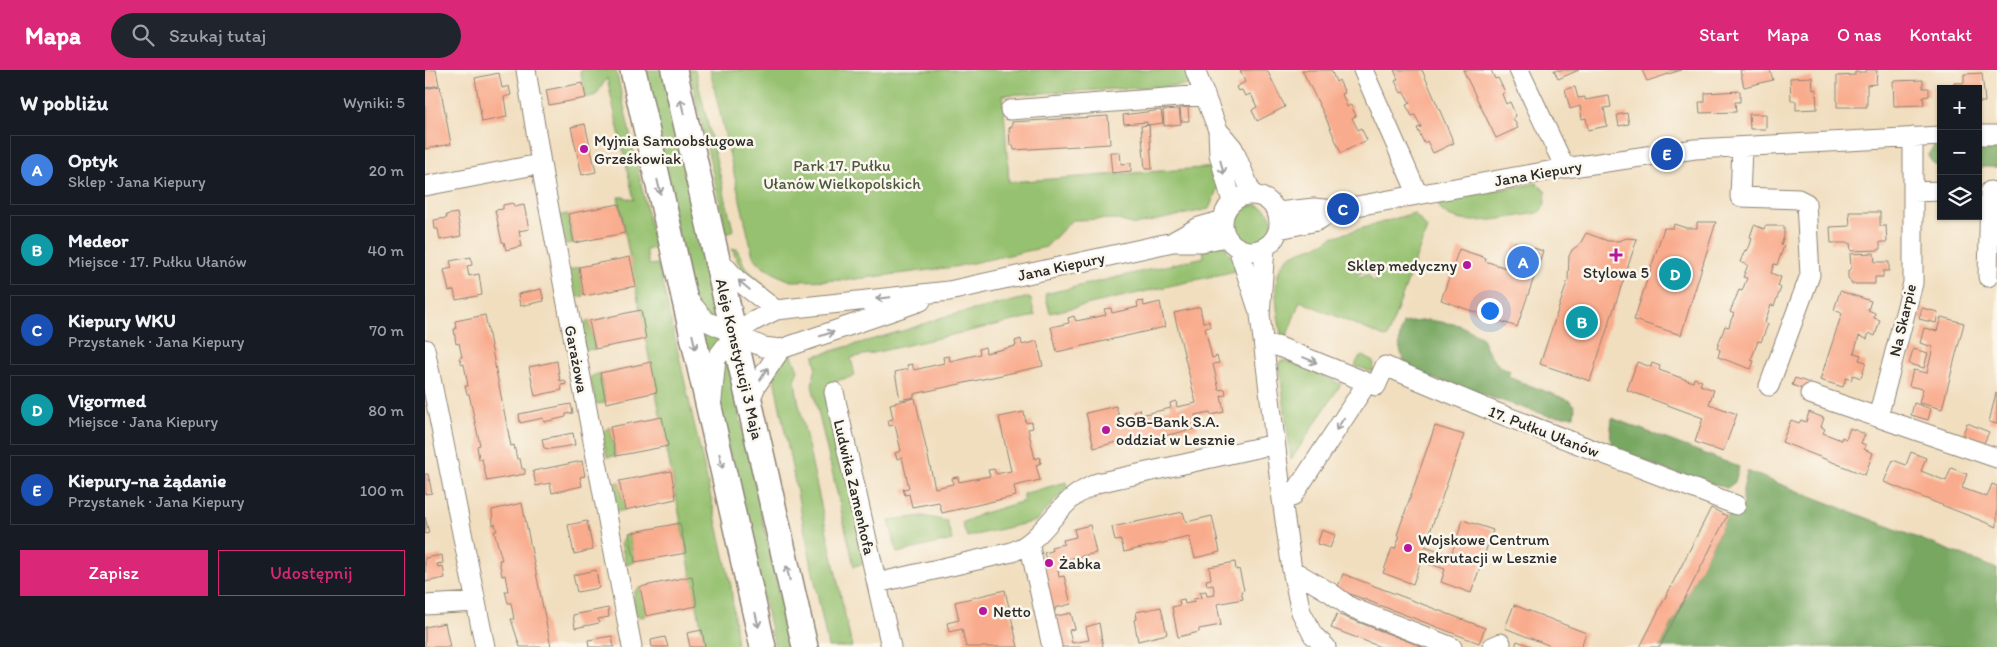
<!DOCTYPE html>
<html lang="pl">
<meta charset="utf-8">
<style>
:root{--surface:#171b24;--page:#20242c;--text:#f1f3f6;--muted:#9ea1a6;--line:#363941;--accent:#db2777}
body{margin:0;font-family:Itim,sans-serif;background:var(--page);color:var(--text)}
.controls{position:absolute;right:15px;top:15px;display:grid;overflow:hidden;border-radius:0px;box-shadow:0 1px 4px #0004}
.controls button{width:45px;height:45px;display:grid;place-items:center;padding:0;border:0;border-bottom:1px solid var(--line);background:var(--surface);color:var(--text);font:25px sans-serif}
.you{position:absolute;left:1064px;top:240px;width:18px;height:18px;margin:-12px;border:4px solid #fff;border-radius:50%;background:#1a73e8;box-shadow:0 0 0 8px #1a73e833}
.badge{display:grid;place-items:center;width:32px;height:32px;border-radius:50%;background:var(--accent);color:#fff;font-size:16px;font-weight:700}
.pin{position:absolute;translate:-50% -50%;border:2px solid #fff;box-shadow:0 1px 5px #0006}
.list{margin:0;padding:0;list-style:none}
h2{display:flex;justify-content:space-between;align-items:center;height:65px;margin:0;padding:0 20px;font-size:21px}
h2 small{font-size:16px;font-weight:400;color:var(--muted)}
.list li{display:grid;grid-template-columns:32px 1fr auto;gap:15px;align-items:center;box-sizing:border-box;height:70px;margin:0 10px 10px;padding:0 10px;border:1px solid var(--line);border-radius:0px}
.list b{display:block;font-size:19px;white-space:nowrap}
.list p{margin:0;font-size:16px;white-space:nowrap;color:var(--muted)}
.list em{font-size:16px;font-style:normal;color:var(--muted)}
.actions{display:flex;gap:10px;padding:15px 20px}
.actions a{flex:1;padding:11px 0;border:1px solid var(--accent);border-radius:0px;text-align:center;font-size:18px;color:var(--accent)}
.actions .main{background:var(--accent);color:#fff}
.icon{flex:none;width:28px;height:28px;fill:none;stroke:currentColor;stroke-width:2;stroke-linecap:round;stroke-linejoin:round}
.map{position:relative;flex:none;width:1572px;height:577px;overflow:hidden}
header{display:flex;align-items:center;gap:30px;box-sizing:border-box;height:70px;padding:0 25px;background:var(--accent);color:#fff}
header strong{font-size:24px}
nav{display:flex;gap:28px;margin-inline-start:auto;font-size:18px}
.search{width:350px;height:45px;background:var(--page);display:flex;align-items:center;gap:12px;box-sizing:border-box;padding:0 18px;border-radius:28px;color:var(--muted);font-size:19px}
main{display:flex}
aside{flex:1;background:var(--surface)}
.map>svg:first-child{display:block}
</style>
<header>
<strong>Mapa</strong>
<div class="search"><svg class="icon" aria-label="search" viewBox="0 0 24 24"><circle cx="10" cy="10" r="6"/><path d="M15 15l6 6"/></svg>Szukaj tutaj</div>
<nav><a>Start</a><a>Mapa</a><a>O nas</a><a>Kontakt</a></nav>
</header>
<main>
<aside>
<h2>W pobliżu<small>Wyniki: 5</small></h2>
<ul class="list">
<li><span class="badge" style="background:#3f7fe0">A</span><div><b>Optyk</b><p>Sklep · Jana Kiepury</p></div><em>20 m</em></li>
<li><span class="badge" style="background:#0f9aa8">B</span><div><b>Medeor</b><p>Miejsce · 17. Pułku Ułanów</p></div><em>40 m</em></li>
<li><span class="badge" style="background:#1a4fb4">C</span><div><b>Kiepury WKU</b><p>Przystanek · Jana Kiepury</p></div><em>70 m</em></li>
<li><span class="badge" style="background:#0f9aa8">D</span><div><b>Vigormed</b><p>Miejsce · Jana Kiepury</p></div><em>80 m</em></li>
<li><span class="badge" style="background:#1a4fb4">E</span><div><b>Kiepury-na żądanie</b><p>Przystanek · Jana Kiepury</p></div><em>100 m</em></li>
</ul>
<div class="actions"><a class="main">Zapisz</a><a>Udostępnij</a></div>
</aside>
<div class="map">
<svg width="1572" height="577" viewBox="0 0 1572 577">
<rect width="100%" height="100%" fill="#fbf7ec"/>
<filter id="ink" filterUnits="userSpaceOnUse"><feTurbulence type="fractalNoise" baseFrequency=".02" numOctaves="2"/><feDisplacementMap in="SourceGraphic" scale="10" xChannelSelector="R" yChannelSelector="G"/><feConvolveMatrix kernelMatrix="1 2 1 2 8 2 1 2 1" color-interpolation-filters="sRGB"/></filter>
<filter id="wash" filterUnits="userSpaceOnUse"><feTurbulence type="fractalNoise" baseFrequency=".0096" numOctaves="4" result="noise"/><feDisplacementMap in="SourceGraphic" scale="20" xChannelSelector="R" yChannelSelector="G"/><feGaussianBlur stdDeviation="1.12" result="paint"/><feColorMatrix in="noise" values="0 0 0 0 0 0 0 0 0 0 0 0 0 0 0 0 0 1.4 0 .05"/><feComposite in="paint" operator="in"/></filter>
<g filter="url(#wash)">
<rect width="100%" height="100%" fill="#f1debf"/>
<!-- green -->
<path fill="#96c16f" stroke="#60764d" fill-rule="evenodd" d="M155,0H191L230,178L221,180L224,195L233,194L306,516L312,577H280L193,127H199L209,130L182,8L171,25L161,28Z
M215,0H238L366,577H350Z
M264,0H270L308,160L302,164Z
M285,0H762L768,15L578,25L584,112L792,97L794,114L784,139L710,155L689,149L647,150L621,177L529,197L423,210L366,211L352,205L336,195L328,186Z
M1112,113L1121,122C1120,131 1121,139 1112,143C1089,146 1021,164 1013,133L1016,130Z
M809 154a19 19 0 1 1 38 0a19 19 0 1 1-38 0Z
M989,143L1002,158L962,268L875,231L861,268L856,264C852,239 842,194 871,183C884,177 896,177 907,167ZM940,189L945,197L953,193L956,196L947,201L952,210L948,212L943,204L935,208L932,205L941,200L937,191Z
M143,144L149,173L140,174L132,146Z
M799,174C803,183 810,191 815,200L625,243L620,224L779,187L778,177Z
M307,179H312L320,197L342,218H337L316,199Z
M154,197L159,226L149,227L144,200Z
M605,227L610,246L426,288L430,306L414,310L409,315L447,492L429,496L387,315L391,296L389,286L484,259L518,247Z
M164,251L170,279L160,280L155,254Z
M363,276L373,300L370,308L372,325L427,577H403L346,293Z
M937,286L947,290L949,294L948,302L930,296L933,289Z
M860,290L916,314L866,390L854,292Z
M175,303L181,333L171,334L165,307Z
M185,357L191,386L182,387L177,362Z
M194,411L200,440L190,442L186,417Z
M641,412L642,418L611,451L542,467L537,453L556,444L599,431L598,424Z
M498,446L522,451L527,470L472,483L464,450Z
M204,463L210,492L201,495L196,472Z
M215,517L221,546L216,547L209,543V522Z"/>
<!-- forest -->
<path fill="#78a762" stroke="#526946" d="M1572,68V97H1553V69Z
M1516,73V96C1509,95 1505,91 1503,85L1510,74Z
M1004,250L1034,255L1056,266L1064,283L1074,296L1085,301L1083,307L1146,331L1150,337L1149,346H1124L987,302C974,285 971,274 978,253Z
M1187,348L1314,397L1310,412L1302,418L1281,412L1262,409L1190,379L1185,369Z
M1322,401L1572,499V577H1235L1302,446L1318,435V420Z"/>
<g id="blocks">
<!-- building -->
<path fill="#f9ac8d" d="M0,0H11L14,15L0,18Z
M815,0H842L860,37L832,51L827,40L832,37L826,24L820,26L817,20L813,21L811,17L820,12Z
M877,0H906L911,12L914,10L920,23L917,24L922,37L926,35L931,46L927,48L933,60L936,58L942,70L916,83L900,46Z
M969,0H997L1029,73L1008,83L1002,71L999,73L992,58L996,57L990,45L987,46L981,35L985,33L979,22L976,23L970,11L973,9Z
M1038,0H1066L1070,9L1073,8L1080,22L1077,24L1081,34L1085,32L1091,46L1088,48L1093,58L1071,68Z
M1129,0H1154L1133,9Z
M1217,0H1256L1222,11Z
M1315,0H1345L1348,10L1319,17Z
M1441,0H1452L1451,14L1442,15V37H1412V6L1430,5V2H1441Z
M74,3L77,18L84,16L86,25L79,27L82,47L57,52L50,8Z
M1557,3L1560,32H1553V19H1529V13H1539V4Z
M1387,7L1388,20L1391,19L1392,39L1371,40V31H1366L1365,8Z
M1498,10V18H1504V26L1498,27L1499,35L1469,36L1468,11Z
M158,13L161,28L124,35L121,20Z
M15,16L26,74L0,79V19Z
M1150,17L1153,28L1160,27V30L1184,26L1186,37L1179,38L1182,56L1163,60L1161,48L1157,49L1155,36L1145,39L1140,19Z
M1315,21V32H1310L1311,42L1275,43L1274,32H1280V23Z
M763,37L764,51H756L755,38Z
M754,39L756,54L739,56L738,40Z
M736,40L738,53L722,55V52L699,54L698,45Z
M1202,43L1204,54L1194,56L1192,45Z
M1324,44H1341V59H1325Z
M683,46L685,74L589,80L588,75H585L584,58L587,57V52Z
M160,54L171,102L157,105L146,57Z
M724,55L727,99H720L716,56Z
M685,82H695L696,94L706,93V101L687,103Z
M88,133L89,137L99,135L104,159L94,161L97,176L81,180L79,172H77L70,140L78,139V135Z
M194,134L200,163L149,173L143,144Z
M1424,142H1455V156H1461L1462,172H1455V180L1426,181L1425,173H1406L1405,157L1425,156Z
M32,143L36,166L15,170L13,159H10L9,150L22,148L21,145Z
M1272,152H1291L1256,265L1209,250L1239,158H1248L1249,154L1261,158H1272Z
M1329,155L1339,159L1340,156H1359V166L1356,175L1359,176L1352,195L1349,194L1346,203L1356,207L1353,216L1356,218L1349,236L1346,235L1343,243L1340,252L1343,254L1336,272L1333,271L1326,290L1329,291L1326,299L1293,287L1295,280L1292,278L1300,256L1304,257L1306,250L1309,244L1305,242L1314,220L1317,221L1322,208L1318,207L1323,195L1315,192L1320,180L1322,181L1325,175L1327,168L1325,167Z
M1161,163L1183,171H1193L1202,168L1212,169L1165,311L1115,294L1143,210L1144,186L1147,180L1155,174Z
M1090,172L1118,181L1092,257L1016,230L1034,179L1061,188L1060,191L1081,198Z
M1449,183L1450,192H1464V201H1458V207H1450V214H1426V211L1423,208V201L1426,198L1425,184Z
M46,187L47,195L42,196L44,206L54,204L57,225L31,230L29,220L24,221L19,200L27,198L25,191Z
M205,187L211,216L159,226L154,197Z
M116,219L119,231L95,236L93,224Z
M1415,221L1446,231L1443,240L1450,243L1449,248L1455,250L1450,266L1444,263L1442,269L1434,266L1429,283L1436,285L1434,290L1441,292L1436,308L1428,305L1426,310L1421,308L1418,317L1395,310L1417,243L1409,240Z
M718,231L719,236L735,232L740,257L632,282L626,257L644,253L643,248L649,246L651,251L681,245L679,239L686,238L687,243L713,237L712,232Z
M775,237L778,252L784,251L785,257L780,258L787,288L792,286L794,293L788,294L794,320L800,319L801,325L796,326L799,342L786,345L785,342L770,345L773,358L700,375L699,370L669,378L661,343L691,336L695,350L710,346L709,341L715,339L716,345L746,338L745,333L751,331L752,337L771,333L749,243Z
M1497,238L1513,242L1511,253L1494,249Z
M216,240L221,269L170,279L164,251Z
M60,245L86,376L89,375L92,389H95L97,399H100V404L62,411L57,389H54L52,376L55,375L44,324H42L40,316H43L39,294L37,295L34,288L37,287L34,273L31,274L29,259H31L30,251Z
M1516,247L1539,253L1517,339L1494,333L1498,319L1484,316L1488,300L1502,303L1508,277L1495,273L1499,258L1512,261Z
M596,269L597,275L612,271L618,296L489,324V327L475,330L470,302L483,299L482,295L487,294L489,300L519,293L518,287L524,286L525,291L555,284L554,279L560,277L561,283L591,276L590,271Z
M1488,279L1503,283L1499,298L1484,294Z
M132,291L135,311L140,310L141,314L136,315L137,320L110,326L104,297Z
M226,292L232,322L181,333L175,303Z
M1212,292L1226,297L1227,293L1235,296L1234,300L1268,312L1269,308L1277,311L1275,315L1289,320L1284,334L1312,344L1298,382L1270,372L1278,348L1202,320Z
M1370,308L1385,313L1382,321L1367,315Z
M1571,323L1572,324V354L1564,352Z
M490,328L510,418L528,414L527,408L533,407L534,412L565,406L563,400L569,399L571,404L586,401L574,347L599,342L601,353L607,352L608,358L603,359L610,389L615,387L616,393L611,395L615,410L589,416L591,426L517,443L514,432L487,437L484,424L480,425L478,419L484,418L477,387L472,389L470,383L476,381L470,355L464,356L463,350L468,349L465,334Z
M1489,333L1506,339L1503,350L1486,345Z
M146,334L148,343L141,344V347L119,352L118,348L95,353L94,344Z
M1384,342L1399,348L1396,357L1400,359L1398,363L1416,370L1417,367L1421,369L1425,358L1440,364L1436,373L1441,375L1439,379L1448,383L1440,405L1357,372L1366,350L1374,353L1376,350L1381,352Z
M237,347L243,376L191,386L185,357Z
M1542,353L1564,362L1558,375L1537,367Z
M1010,356L1039,365L1000,476L1026,485L1038,450L1068,460L1046,523L1016,512L1020,499L996,491L988,514L958,503L967,478L970,479L975,466L972,465Z
M148,363L150,375L125,379L119,378L117,369Z
M1486,382L1501,388L1496,401L1521,411L1526,398L1542,404L1537,418L1562,427L1567,414L1572,416V457L1459,412L1468,390L1481,395Z
M157,391L160,406L155,407L157,416L127,423L125,413L111,416L108,401Z
M246,401L251,429L200,440L194,411Z
M0,404H3L7,423L0,424Z
M97,433L100,448L126,577H95L86,549H89L86,533H83L80,521H83L80,505L77,506L74,490H77L69,461H72L70,454L68,455L67,440Z
M1286,438L1302,446L1235,577H1215Z
M758,442L761,452L787,446L795,482L770,488L764,467L699,482L696,470L690,471L687,457Z
M0,447L4,463L0,464Z
M162,451L168,480L149,484L143,455Z
M255,453L261,483L210,492L204,463Z
M665,455L671,483L643,489V492L635,495L636,500L633,501L634,507L639,506L646,534L630,538V541L622,543L618,511L622,510L619,497L623,496L619,483L627,481L626,477L639,474L638,470L651,467L649,459Z
M897,460L910,465L905,478L892,474Z
M17,485L18,493L12,494L13,497L18,496L20,508L0,512V488Z
M810,492L811,500L814,499L819,520L816,521L818,529L792,534L796,555L774,559V562L753,567L747,537L755,535L754,530L759,529L760,534L769,532L768,529L776,528L775,522L781,521L782,526L790,525L788,515L782,516L781,510L786,509L784,497Z
M171,500L174,518L152,522L148,505Z
M918,504L1060,558L1054,573L912,519Z
M267,506L272,536L221,546L215,517Z
M580,520L593,577H541L537,559L524,562L522,553L534,550L530,532Z
M1089,535L1161,563L1156,577H1128L1080,558Z
M736,537L742,564L713,571L709,550L712,549L711,542Z
M183,538L184,547L173,549L174,553L150,558L148,545Z
M646,543L650,559L644,560L647,573L664,570L661,557L674,553L678,577H636L627,547Z
M912,544L998,577H956L906,558Z
M20,553L25,577H0V557Z
M277,560L280,577H265L262,563Z
M187,566L189,577H164L163,570Z
M240,567L243,577H227L226,570Z
M1092,571L1106,576V577H1090Z"/>
</g>
</g>
<g filter="url(#ink)">
<use href="#blocks" fill-opacity="0" stroke="#8e8475" stroke-width="1"/>
<g fill="none" stroke-linecap="round" stroke-linejoin="round">
<defs>
<path id="minor" d="M101,0L119,112L207,577
M770,0L793,60L808,78L827,124
M938,0L993,125
M1094,0L1140,98
M585,40L780,25
M793,60L794,84L807,132
M1553,65H1572
M1317,77L1315,127L1373,129L1381,133L1385,205L1344,316
M0,116L115,94
M1488,122L1516,121
M798 153a28 28 0 1 1 56 0a28 28 0 1 1-56 0Z
M853,142L889,138L910,140L1140,98L1270,79L1516,66
M854,159L892,151L910,140
M749,171L774,157L798,150
M813,178L833,239
M840,178L835,245L857,429L867,500L876,542L888,565L901,577
M291,186L312,210L351,240
M1563,207L1565,121
M259,225L281,251L338,277L356,279L496,231
M839,277L852,276L951,316L960,296L1065,340L1311,435
M0,279L60,577
M409,322L466,577
M1385,324L1572,388
M287,330L291,289L309,265L329,251L351,240L524,221L748,172H777L801,167
M325,330L331,316L356,279
M1453,347L1488,213V67
M857,429L867,427L942,313
M604,473L627,577
M867,500L906,523L925,537L1027,577
M452,513L587,482C616,471 628,442 651,425C658,420 665,417 672,413L850,374
M0,535L51,532
M1067,577L1076,573"/>
<path id="major" d="M208,0L338,577
M249,0L380,577"/>
</defs>
<!-- minor casing -->
<use href="#minor" stroke="#8e8475" stroke-width="21"/>
<!-- major casing -->
<use href="#major" stroke="#8e8475" stroke-width="28"/>
<!-- minor -->
<use href="#minor" stroke="#fff" stroke-width="19"/>
<!-- major -->
<use href="#major" stroke="#fff" stroke-width="25"/>
</g>
<!-- one-way arrows -->
<defs><path id="oneway-shaft" d="M-6 0H5M1.5-3L5.5 0L1.5 3" fill="none" stroke-width="1.6" stroke-linecap="round" stroke-linejoin="round" transform="scale(1.25)"/></defs>
<g stroke="#a0a0a0">
<use href="#oneway-shaft" transform="translate(257 36) rotate(-103)"/>
<use href="#oneway-shaft" transform="translate(797 97) rotate(76)"/>
<use href="#oneway-shaft" transform="translate(234 117) rotate(77)"/>
<use href="#oneway-shaft" transform="translate(319 215) rotate(-140)"/>
<use href="#oneway-shaft" transform="translate(458 228) rotate(174)"/>
<use href="#oneway-shaft" transform="translate(402 264) rotate(-18)"/>
<use href="#oneway-shaft" transform="translate(269 272) rotate(77)"/>
<use href="#oneway-shaft" transform="translate(885 290) rotate(22)"/>
<use href="#oneway-shaft" transform="translate(339 304) rotate(-58)"/>
<use href="#oneway-shaft" transform="translate(915 354) rotate(123)"/>
<use href="#oneway-shaft" transform="translate(296 391) rotate(77)"/>
<use href="#oneway-shaft" transform="translate(363 503) rotate(-103)"/>
<use href="#oneway-shaft" transform="translate(332 550) rotate(77)"/>
</g>
</g>
<!-- markers -->
<g fill="#b5179e" stroke="#fbf7ec" stroke-width="2">
<circle cx="159" cy="79" r="5"/>
<path d="M1188.5 177.5h5v5h5v5h-5v5h-5v-5h-5v-5h5z"/>
<circle cx="1042" cy="195" r="5"/>
<circle cx="681" cy="360" r="5"/>
<circle cx="983" cy="478" r="5"/>
<circle cx="624" cy="493" r="5"/>
<circle cx="558" cy="541" r="5"/>
</g>
<g text-anchor="middle" stroke-width="5" stroke-linejoin="round" paint-order="stroke">
<!-- poi labels -->
<g font-size="16" fill="#2b2b2b" stroke="#fbf7ec" text-anchor="start">
<text x="169" y="76">Myjnia Samoobsługowa<tspan x="169" dy="18">Grześkowiak</tspan></text>
<text x="1032" y="201" text-anchor="end">Sklep medyczny</text>
<text x="1191" y="208" text-anchor="middle">Stylowa 5</text>
<text x="691" y="357">SGB-Bank S.A.<tspan x="691" dy="18">oddział w Lesznie</tspan></text>
<text x="993" y="475">Wojskowe Centrum<tspan x="993" dy="18">Rekrutacji w Lesznie</tspan></text>
<text x="634" y="499">Żabka</text>
<text x="568" y="547">Netto</text>
</g>
<!-- park labels -->
<g font-size="16" fill="#4b583f" stroke="#fbf7ec">
<text x="417" y="101">Park 17. Pułku<tspan x="417" dy="18">Ułanów Wielkopolskich</tspan></text>
</g>
<!-- street labels -->
<g font-size="16" fill="#2b2b2b" stroke="#fbf7ec">
<text transform="translate(1113 103) rotate(-10)" y="6">Jana Kiepury</text>
<text transform="translate(636 196) rotate(-12)" y="6">Jana Kiepury</text>
<text transform="translate(1477 250) rotate(-77)" y="6">Na Skarpie</text>
<text transform="translate(152 289) rotate(79)" y="6">Garażowa</text>
<text transform="translate(315 289) rotate(77)" y="6">Aleje Konstytucji 3 Maja</text>
<text transform="translate(1119 361) rotate(21)" y="6">17. Pułku Ułanów</text>
<text transform="translate(430 417) rotate(77)" y="6">Ludwika Zamenhofa</text>
</g>
</g>
</svg>
<div class="controls">
<button>+</button>
<button>−</button>
<button><svg class="icon" aria-label="layers" viewBox="0 0 24 24"><path d="M12 4l9 5-9 5-9-5zM3 14l9 5 9-5"/></svg></button>
</div>
<div class="you"></div>
<div class="pin badge" style="left:1098px;top:192px;background:#3f7fe0">A</div>
<div class="pin badge" style="left:1157px;top:252px;background:#0f9aa8">B</div>
<div class="pin badge" style="left:918px;top:139px;background:#1a4fb4">C</div>
<div class="pin badge" style="left:1250px;top:204px;background:#0f9aa8">D</div>
<div class="pin badge" style="left:1242px;top:84px;background:#1a4fb4">E</div>
</div>
</main>
